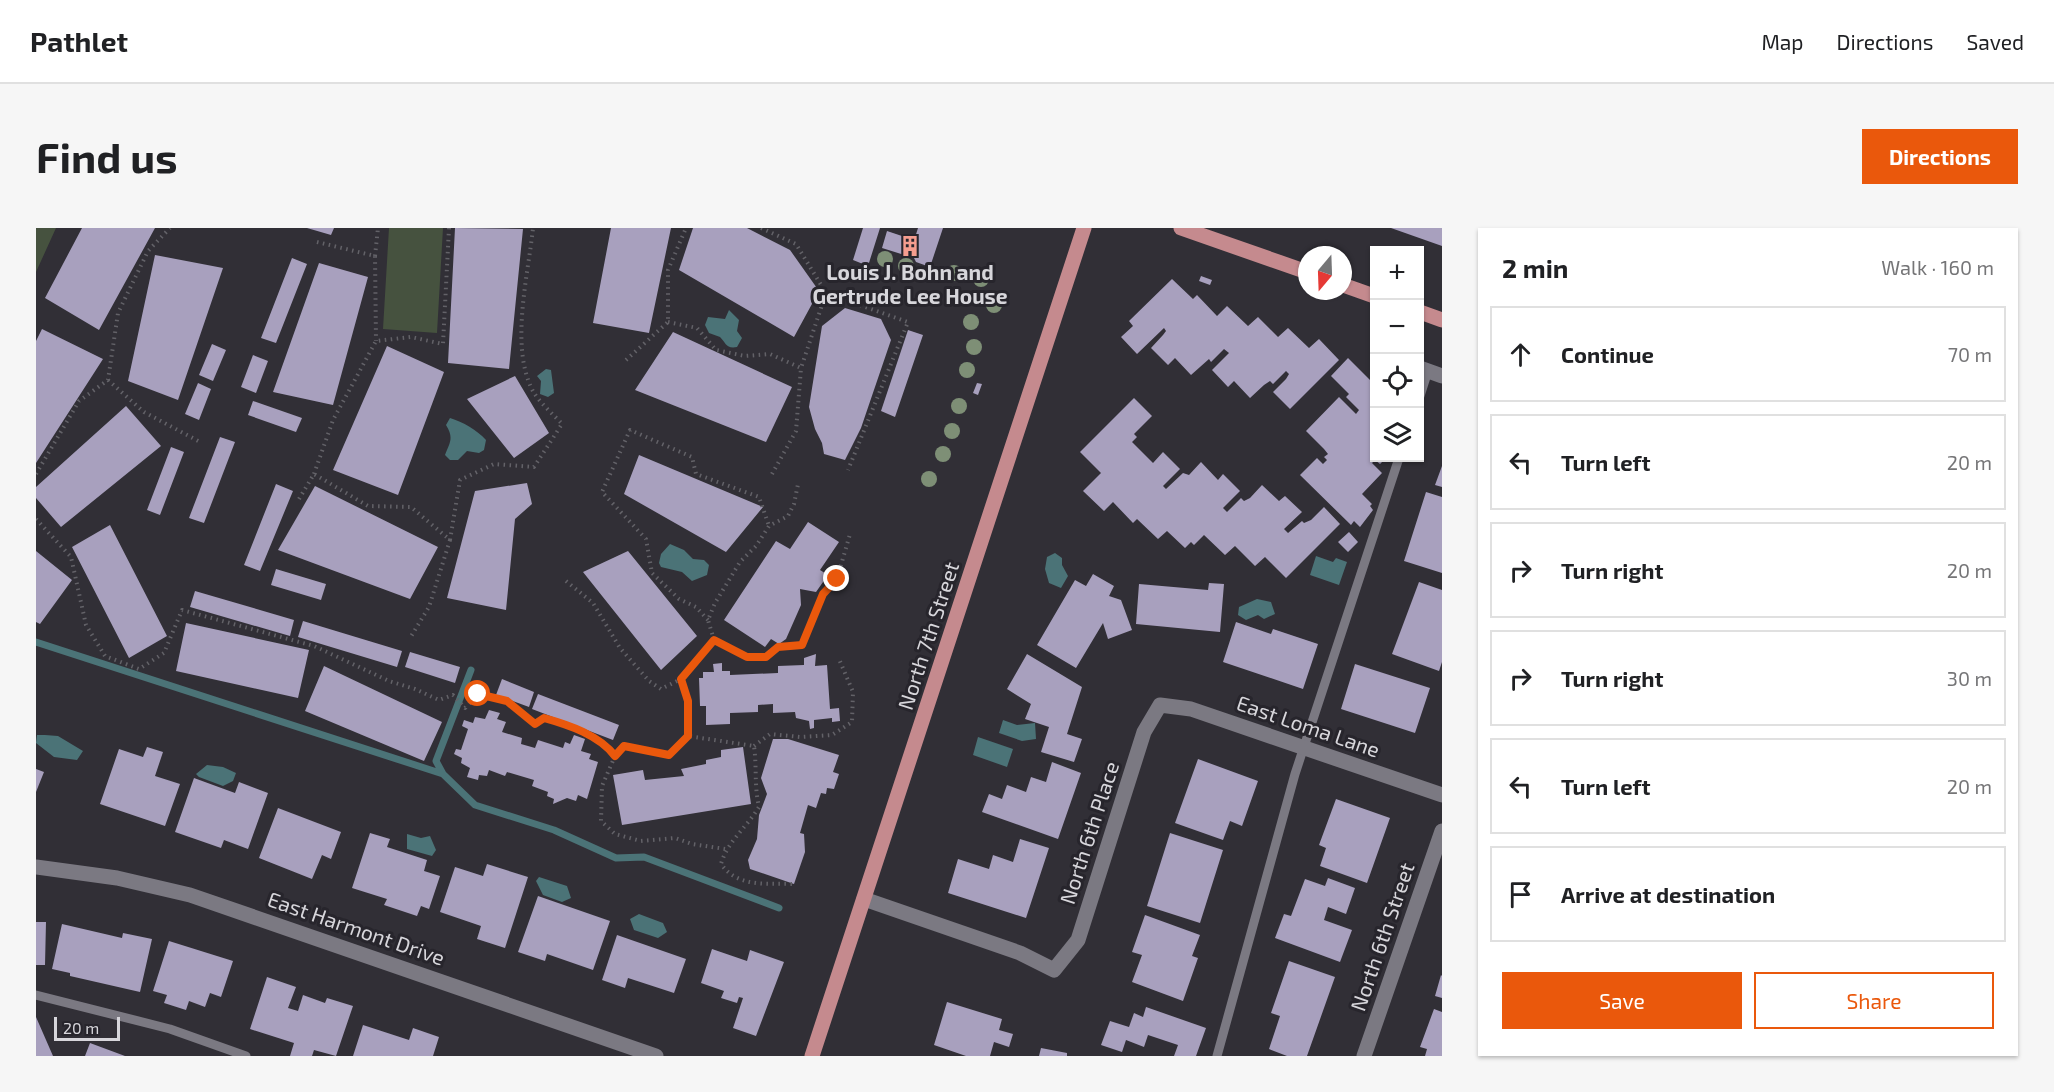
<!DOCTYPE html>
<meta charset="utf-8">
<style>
:root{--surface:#fff;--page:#f6f6f6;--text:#202124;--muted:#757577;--line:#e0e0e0;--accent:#ea580c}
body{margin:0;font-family:"Exo 2",sans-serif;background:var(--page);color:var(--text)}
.controls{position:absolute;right:18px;top:18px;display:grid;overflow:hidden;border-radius:0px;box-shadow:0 2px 4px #0004}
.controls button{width:54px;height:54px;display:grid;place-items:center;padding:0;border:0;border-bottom:2px solid var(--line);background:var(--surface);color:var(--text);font:30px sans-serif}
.compass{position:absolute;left:1262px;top:18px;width:54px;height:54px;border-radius:50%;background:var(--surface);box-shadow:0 2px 4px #0004;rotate:199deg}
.scale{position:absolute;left:18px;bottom:15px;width:66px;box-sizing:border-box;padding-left:6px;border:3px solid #d7d6db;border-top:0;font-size:16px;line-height:21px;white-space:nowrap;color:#d7d6db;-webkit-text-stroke:4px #27252c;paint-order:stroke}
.stop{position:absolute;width:18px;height:18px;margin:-14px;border:4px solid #ea580c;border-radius:50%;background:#fff}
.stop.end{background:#ea580c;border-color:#fff;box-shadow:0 2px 6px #0008}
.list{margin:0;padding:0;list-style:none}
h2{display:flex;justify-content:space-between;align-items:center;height:78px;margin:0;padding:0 24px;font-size:26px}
h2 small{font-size:20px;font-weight:400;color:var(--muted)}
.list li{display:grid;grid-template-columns:39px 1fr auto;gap:18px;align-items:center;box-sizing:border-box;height:96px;margin:0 12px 12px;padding:0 12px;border:2px solid var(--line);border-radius:0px}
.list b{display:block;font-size:22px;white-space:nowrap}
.list em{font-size:20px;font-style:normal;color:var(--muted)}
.actions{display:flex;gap:12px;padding:18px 24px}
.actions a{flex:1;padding:14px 0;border:2px solid var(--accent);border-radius:0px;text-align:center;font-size:21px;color:var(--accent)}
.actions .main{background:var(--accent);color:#fff}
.icon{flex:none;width:33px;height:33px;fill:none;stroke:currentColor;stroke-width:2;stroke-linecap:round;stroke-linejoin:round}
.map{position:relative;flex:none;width:1406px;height:828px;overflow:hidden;border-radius:0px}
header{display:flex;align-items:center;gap:36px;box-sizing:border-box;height:84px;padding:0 30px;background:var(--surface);border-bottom:2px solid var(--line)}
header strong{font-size:28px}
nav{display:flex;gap:33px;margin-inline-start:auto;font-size:21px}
.intro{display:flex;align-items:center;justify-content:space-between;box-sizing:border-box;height:144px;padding:0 36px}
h1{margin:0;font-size:42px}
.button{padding:15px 27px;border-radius:0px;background:var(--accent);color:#fff;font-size:21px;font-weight:700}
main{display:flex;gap:36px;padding:0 36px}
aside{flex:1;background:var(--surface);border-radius:0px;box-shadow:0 2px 4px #0004}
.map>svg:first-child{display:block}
</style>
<header>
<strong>Pathlet</strong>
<nav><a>Map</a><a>Directions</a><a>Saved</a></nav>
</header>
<div class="intro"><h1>Find us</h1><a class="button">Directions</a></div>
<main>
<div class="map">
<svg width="1406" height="828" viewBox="0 0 1406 828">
<rect width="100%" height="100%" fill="#312f36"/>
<!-- green -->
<path fill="#46523f" d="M0,0H20L0,44Z
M353,0H407L401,105L347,101Z"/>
<!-- water -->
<path fill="#4b7377" d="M693,82L703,92L701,103L706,110L701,119C690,121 690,115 684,109L673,105L669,97L672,89L689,91Z
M510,141L515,142L518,165L512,169L504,166L505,153L501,148Z
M414,190C427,194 441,202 450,212L448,222L443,225L431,223L422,232H414L409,227C414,214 418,210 410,197Z
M634,316L648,322L657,331L668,332L673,337L671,347L656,353L646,344L625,339L623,335L625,326Z
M1019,325L1026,330V337L1032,348L1025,360L1013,355L1009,341L1011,329Z
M1280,328L1297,334L1300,330L1311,334L1303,357L1274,347Z
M1221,371L1235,374L1239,386L1228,391L1222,387L1210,392L1202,387L1203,379Z
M967,492L981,497L999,495L1000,511L986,513L963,505Z
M9,507L22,508L47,523L41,532L18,529L0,515L1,507Z
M942,509L977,521L971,539L937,527Z
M171,537L187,539L200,545L197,553L187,558L163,549L160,546Z
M371,606L385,610L394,608L400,622L396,628L371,621Z
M503,649L531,658L535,670L526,674L507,667L500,653Z
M603,686L627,695L631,704L622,710L598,702L594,691Z"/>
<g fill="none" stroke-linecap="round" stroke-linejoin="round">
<!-- stream -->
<path stroke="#4b7377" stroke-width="7" d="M0,414L407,546
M435,442L400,533L407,546L439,577L518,602L580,630L608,629L743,680"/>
</g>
<!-- building -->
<path fill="#a8a0be" d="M46,0H119L63,102L9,70Z
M271,0H298L295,7Z
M419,0L487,1L473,141L412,135Z
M575,0H635L613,105L557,95Z
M657,0H711L754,22L783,63L758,109L643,42Z
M827,0H844L832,38L817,32Z
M882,0H907L894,39L880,34L878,30L846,20L851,3L869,9L868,13L877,16Z
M1356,0H1406V18L1355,0Z
M119,27L187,40L142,172L92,153Z
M256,30L271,36L240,115L225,110Z
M283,35L332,49L297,177L237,164Z
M1165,48L1176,52L1174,57L1163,53Z
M1136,51L1157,71L1161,67L1181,88L1191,78L1212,98L1222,89L1242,109L1252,100L1273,120L1283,111L1303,132L1254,181L1237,164L1250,151L1253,146L1250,143L1237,156L1234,153L1228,157L1214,170L1198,153L1192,159L1176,142L1193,125L1188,121L1175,134L1173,131L1155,147L1139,130L1132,137L1115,120L1127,107L1130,103L1128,100L1101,126L1085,109L1097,98L1093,93Z
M809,80L845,91L855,112L825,200L809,232L788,226L786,215L779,201L773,179L786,98Z
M6,101L67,131L0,235V113Z
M872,102L887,107L859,189L845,183Z
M637,104L756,159L730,214L599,162Z
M176,116L190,122L177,153L163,147Z
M351,118L408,144L362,267L297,242Z
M217,127L232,133L220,165L205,159Z
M1312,130L1338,156V230H1350L1344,236L1339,232L1336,235L1346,245L1326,266L1336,276L1334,278L1337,282L1324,299L1318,293L1315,297L1264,247L1281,230L1287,236L1291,232L1288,229L1292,226L1288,221L1270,203L1303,169L1320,186L1323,182L1310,169L1313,166L1295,148Z
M479,148L513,205L478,230L431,171Z
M162,155L175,161L163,192L149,186Z
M941,155L946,156L942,167L937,165Z
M1098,170L1116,188L1098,206L1101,209L1096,214L1117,235L1127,224L1144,241L1127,258L1130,261L1147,245L1153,247L1165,234L1182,252L1187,246L1204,263L1187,280L1191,284L1205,270L1208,273L1214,270L1226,257L1243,273L1249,268L1266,284L1248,301L1252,305L1266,293L1268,295L1275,292L1288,279L1304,296L1250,350L1229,329L1219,338L1199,318L1189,327L1168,307L1158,317L1155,314L1149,320L1131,303L1122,311L1101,291L1097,295L1077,274L1068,283L1047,263L1065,245L1044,224Z
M217,173L266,190L260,204L212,187Z
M90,178L125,218L25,299L0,270V259Z
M184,209L199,214L168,295L153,290Z
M135,219L148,224L124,287L111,282Z
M603,227L727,279L690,324L588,266Z
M1406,238V259L1399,257Z
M491,255L496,276L479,291L470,382L411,370L439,263Z
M240,256L257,263L224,343L208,337Z
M279,258L402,319L374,371L242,322Z
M1390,264L1406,269V345L1368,333Z
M772,294L803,314L784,342L792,347L780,364L764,361L765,377L750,411L743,416L735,411L729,419L688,392L740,313L754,321Z
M74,297L131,408L93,430L36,319Z
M1313,304L1322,314L1312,324L1302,314Z
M0,323L36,352L4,396L0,394Z
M592,323L661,408L625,442L547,344Z
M240,341L290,356L285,372L235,357Z
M1057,346L1078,358L1073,368L1085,372L1096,402L1072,411L1067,395L1040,440L1001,417L1039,352L1050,358Z
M1383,354L1406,362V434L1403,443L1356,426Z
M1173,355L1188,356L1184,404L1100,396L1103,356L1172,362Z
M159,363L258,392L254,408L154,379Z
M267,393L366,423L361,439L262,409Z
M1200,394L1235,406L1237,401L1282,416L1267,461L1187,434Z
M150,395L273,422L262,470L140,443Z
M374,424L424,439L419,455L369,439Z
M780,426L779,438L791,437L794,481L803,480L804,493L796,494V490L778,492V500L774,501L773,493L760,490L759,484L737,485V476L722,477V484L694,485V496L670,497V478H664L663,450H667V444H678L677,436L686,435V443H694V447L742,445V438L768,437V430Z
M991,426L1046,459L1031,506L1046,511L1038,534L1005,524L1013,499L989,491L995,476L971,461Z
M1319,436L1394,460L1379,505L1305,481Z
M288,438L406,494L388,533L269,483Z
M466,451L498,464L493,479L460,467Z
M502,466L583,497L577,512L496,481Z
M453,482L464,485L461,491L470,494L466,504L486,510L485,516L499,520L502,512L527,520L529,514L534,516L538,507L549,511L545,523L555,526L553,531L562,534L551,571L542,567L540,573L531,570L517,576L518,571L511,568L512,564L496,558L498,552L471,544L469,548L453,542L451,548L443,547L442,552L431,549L434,540L425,535L426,530L418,526L420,521L425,522L432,501L426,498L428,492L437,495L439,489L449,491Z
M737,511H752L803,527L797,544L803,546L798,561L791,560L790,566L785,565L780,580L772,577L764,605L768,606L769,624L758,656L714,641L712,632L721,611L723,587L731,566L725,550Z
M111,519L127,524L119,548L144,556L129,598L64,576L83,521L107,529Z
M707,519L715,576L586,597L577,547L607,542L609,552L648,548L645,541L670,536V532L685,529V522Z
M1162,531L1222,553L1206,598L1194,593L1187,612L1139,595Z
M1016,534L1045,545L1022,611L946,584L953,566L966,571L971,557L990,564L995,549L1010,554Z
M0,541L8,544L0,564Z
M158,550L199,565L203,554L232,565L212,621L188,612L185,620L139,604Z
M1300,571L1354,590L1331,655L1284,638L1290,620L1283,617Z
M242,580L305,604L295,631L286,627L276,651L223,630Z
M334,605L354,611L351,619L391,632L388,643L404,648L393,681L385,678L381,688L348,677L351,671L316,660Z
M1134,605L1187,622L1164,695L1111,678Z
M984,611L1013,620L990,690L912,665L922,631L953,641L957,627L977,634Z
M451,636L492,649L469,720L441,711L445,698L404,684L419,639L447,648Z
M1292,650L1319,660L1310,686L1292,679L1288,692L1316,702L1304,734L1239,710L1248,686L1255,688L1269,651L1289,658Z
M502,668L574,693L557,742L511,726L509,733L482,724Z
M1109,687L1164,707L1156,728L1162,730L1147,773L1096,754L1106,727L1096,724Z
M0,694H10L9,737H0Z
M26,696L86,710L87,705L116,711L104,764L34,748V745L16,741Z
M581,707L650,731L638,765L592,750L589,760L566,752Z
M133,713L197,733L185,769L174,765L169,779L153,773L150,782L128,775L131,767L117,763Z
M676,721L711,733L714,722L748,734L720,808L697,800L707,770L703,769L701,775L685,770L688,763L665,755Z
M1253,733L1299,749L1271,828H1251L1233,821L1244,788L1235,785Z
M1405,747L1406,748V770L1399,768Z
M231,749L260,759L252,780L262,783L267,767L289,775L291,770L317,778L300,828L278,822L276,828H254L258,815L214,801Z
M911,774L966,791L963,802L977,806L973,819L958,814L954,828H930L898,817Z
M1110,779L1170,800L1160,828H1138L1142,817L1112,807L1108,819L1090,812L1086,824L1065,817L1074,793L1093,799L1098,785L1107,789Z
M1398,781L1406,784V828H1389L1391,821L1384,819Z
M0,789L17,828H0Z
M327,797L373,812L377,800L403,809L397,828H317Z
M54,815L89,828H49Z
M1005,820L1031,825V828H1003Z"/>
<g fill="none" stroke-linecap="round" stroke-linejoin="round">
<!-- path -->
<path stroke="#636268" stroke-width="4" stroke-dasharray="1.5 4.5" stroke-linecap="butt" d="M725,0L760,16L790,65L872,94L812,242
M281,14L339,28L340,113
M339,28L342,0
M632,94L661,100L680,122L709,128L734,126L765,140L790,65
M590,132L632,94V42L650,0
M72,152L108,184L166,215
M0,246L43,173L72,152L82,85L112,23L134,0
M278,246L297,192L340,113L375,109L407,116L413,0
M736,246L760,203L765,140
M263,271L278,246L332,278L375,279L414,312L393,379L374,410
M0,291L35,329L50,397L69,428L103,441L128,425L146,382L278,418L353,453L379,461L403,472L417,467L429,480L442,466L471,473L499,496L508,490C533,497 563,507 579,528
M414,312L424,252L458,236L498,239L526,196C518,187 505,176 498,165C473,121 492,49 497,0
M530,353L557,375L584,420L613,453L625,461L645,451
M672,392L660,379L643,371L616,345L610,311L566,264L594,202L656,229L660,246L723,269L733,298
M678,412L672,392L679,375L704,334L720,318L733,298L752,288L758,276L762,256
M652,508V473L645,451L678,412L711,429H730L742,419L766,417L787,366L801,351L814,306
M718,518L734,506L764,509L796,507L816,494L817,464L803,431
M689,621L656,616L639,610L605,613L579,606L565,593L566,558L579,528L588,518L633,527L652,508L718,518C721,539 718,558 723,579C711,599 691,614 685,636C702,660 730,655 758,656"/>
<!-- lane -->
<path stroke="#7b7982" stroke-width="9" d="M1384,168L1392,143
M0,767L134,801L210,828
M1181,828L1259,546L1363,230"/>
<!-- street -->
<path stroke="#7b7982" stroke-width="15" d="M1384,140L1406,148
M0,639L81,650L154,667L620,828
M828,671L984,725L1018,742L1042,712L1108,504L1124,477L1155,481L1406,567
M1328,828L1406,603"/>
<!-- primary -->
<path stroke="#c58a8e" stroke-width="15" d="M1145,0L1271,44
M1307,57L1338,68
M1384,84L1406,92
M776,828L1048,0"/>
</g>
<!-- trees -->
<g fill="#7e8f76">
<circle cx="849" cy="31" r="8"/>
<circle cx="870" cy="38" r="8"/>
<circle cx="918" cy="45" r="8"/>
<circle cx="945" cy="51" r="8"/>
<circle cx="958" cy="77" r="8"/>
<circle cx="935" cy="94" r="8"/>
<circle cx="938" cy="119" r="8"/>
<circle cx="931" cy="142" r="8"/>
<circle cx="923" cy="178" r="8"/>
<circle cx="916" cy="203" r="8"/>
<circle cx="907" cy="226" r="8"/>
<circle cx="893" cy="251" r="8"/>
</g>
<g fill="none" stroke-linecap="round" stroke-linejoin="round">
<!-- route -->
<path stroke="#ea580c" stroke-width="8" d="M442,466L471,473L499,496L508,490C533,497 563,507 579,528L588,518L633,527L652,508V473L645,451L678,412L711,429H730L742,419L766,417L787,366L801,351"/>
</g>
<!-- icons -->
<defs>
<symbol id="building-bare" viewBox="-9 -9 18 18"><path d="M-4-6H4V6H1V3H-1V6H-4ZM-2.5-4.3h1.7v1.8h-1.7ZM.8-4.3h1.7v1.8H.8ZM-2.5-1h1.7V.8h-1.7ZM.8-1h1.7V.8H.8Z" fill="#f59d8f" stroke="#27252c" stroke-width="2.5" paint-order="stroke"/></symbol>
</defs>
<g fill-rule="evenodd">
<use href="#building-bare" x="859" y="3" width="30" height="30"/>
</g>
<g text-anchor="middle" stroke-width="6" stroke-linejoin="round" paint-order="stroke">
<!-- poi labels -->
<g font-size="21" font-weight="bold" fill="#d7d6db" stroke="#27252c">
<text x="874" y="52">Louis J. Bohn and<tspan x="874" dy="24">Gertrude Lee House</tspan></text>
</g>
<!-- street labels -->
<g font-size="21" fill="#d7d6db" stroke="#27252c">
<text transform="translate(893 408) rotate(-72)" y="7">North 7th Street</text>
<text transform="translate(1272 499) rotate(19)" y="7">East Loma Lane</text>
<text transform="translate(1054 605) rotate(-72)" y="7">North 6th Place</text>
<text transform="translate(320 701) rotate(19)" y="7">East Harmont Drive</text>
<text transform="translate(1347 709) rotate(-71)" y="7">North 6th Street</text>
</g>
</g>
</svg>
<div class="controls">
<button>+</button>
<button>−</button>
<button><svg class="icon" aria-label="locate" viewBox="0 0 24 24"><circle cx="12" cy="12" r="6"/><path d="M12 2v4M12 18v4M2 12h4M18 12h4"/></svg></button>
<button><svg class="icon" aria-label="layers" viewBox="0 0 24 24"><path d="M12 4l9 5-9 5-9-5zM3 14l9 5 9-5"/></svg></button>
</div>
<svg class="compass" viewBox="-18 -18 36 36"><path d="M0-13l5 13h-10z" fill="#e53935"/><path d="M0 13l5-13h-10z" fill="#757577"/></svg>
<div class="scale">20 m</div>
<div class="stop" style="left:442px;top:466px"></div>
<div class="stop end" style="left:801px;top:351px"></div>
</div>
<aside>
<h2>2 min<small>Walk · 160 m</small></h2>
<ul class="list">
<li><svg class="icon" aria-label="ahead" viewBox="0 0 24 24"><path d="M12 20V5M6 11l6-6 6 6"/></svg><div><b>Continue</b></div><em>70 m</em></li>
<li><svg class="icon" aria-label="left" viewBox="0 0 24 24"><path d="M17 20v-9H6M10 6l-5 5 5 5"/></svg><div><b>Turn left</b></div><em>20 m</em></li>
<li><svg class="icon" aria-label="right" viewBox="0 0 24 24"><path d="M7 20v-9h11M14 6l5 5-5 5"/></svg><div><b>Turn right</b></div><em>20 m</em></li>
<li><svg class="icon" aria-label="right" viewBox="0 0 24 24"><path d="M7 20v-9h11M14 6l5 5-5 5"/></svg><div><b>Turn right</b></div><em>30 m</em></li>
<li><svg class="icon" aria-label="left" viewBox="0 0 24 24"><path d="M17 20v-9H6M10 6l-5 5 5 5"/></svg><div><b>Turn left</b></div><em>20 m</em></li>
<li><svg class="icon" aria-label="arrive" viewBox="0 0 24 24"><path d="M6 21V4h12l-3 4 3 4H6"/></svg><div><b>Arrive at destination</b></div></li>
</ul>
<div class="actions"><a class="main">Save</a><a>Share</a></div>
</aside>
</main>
